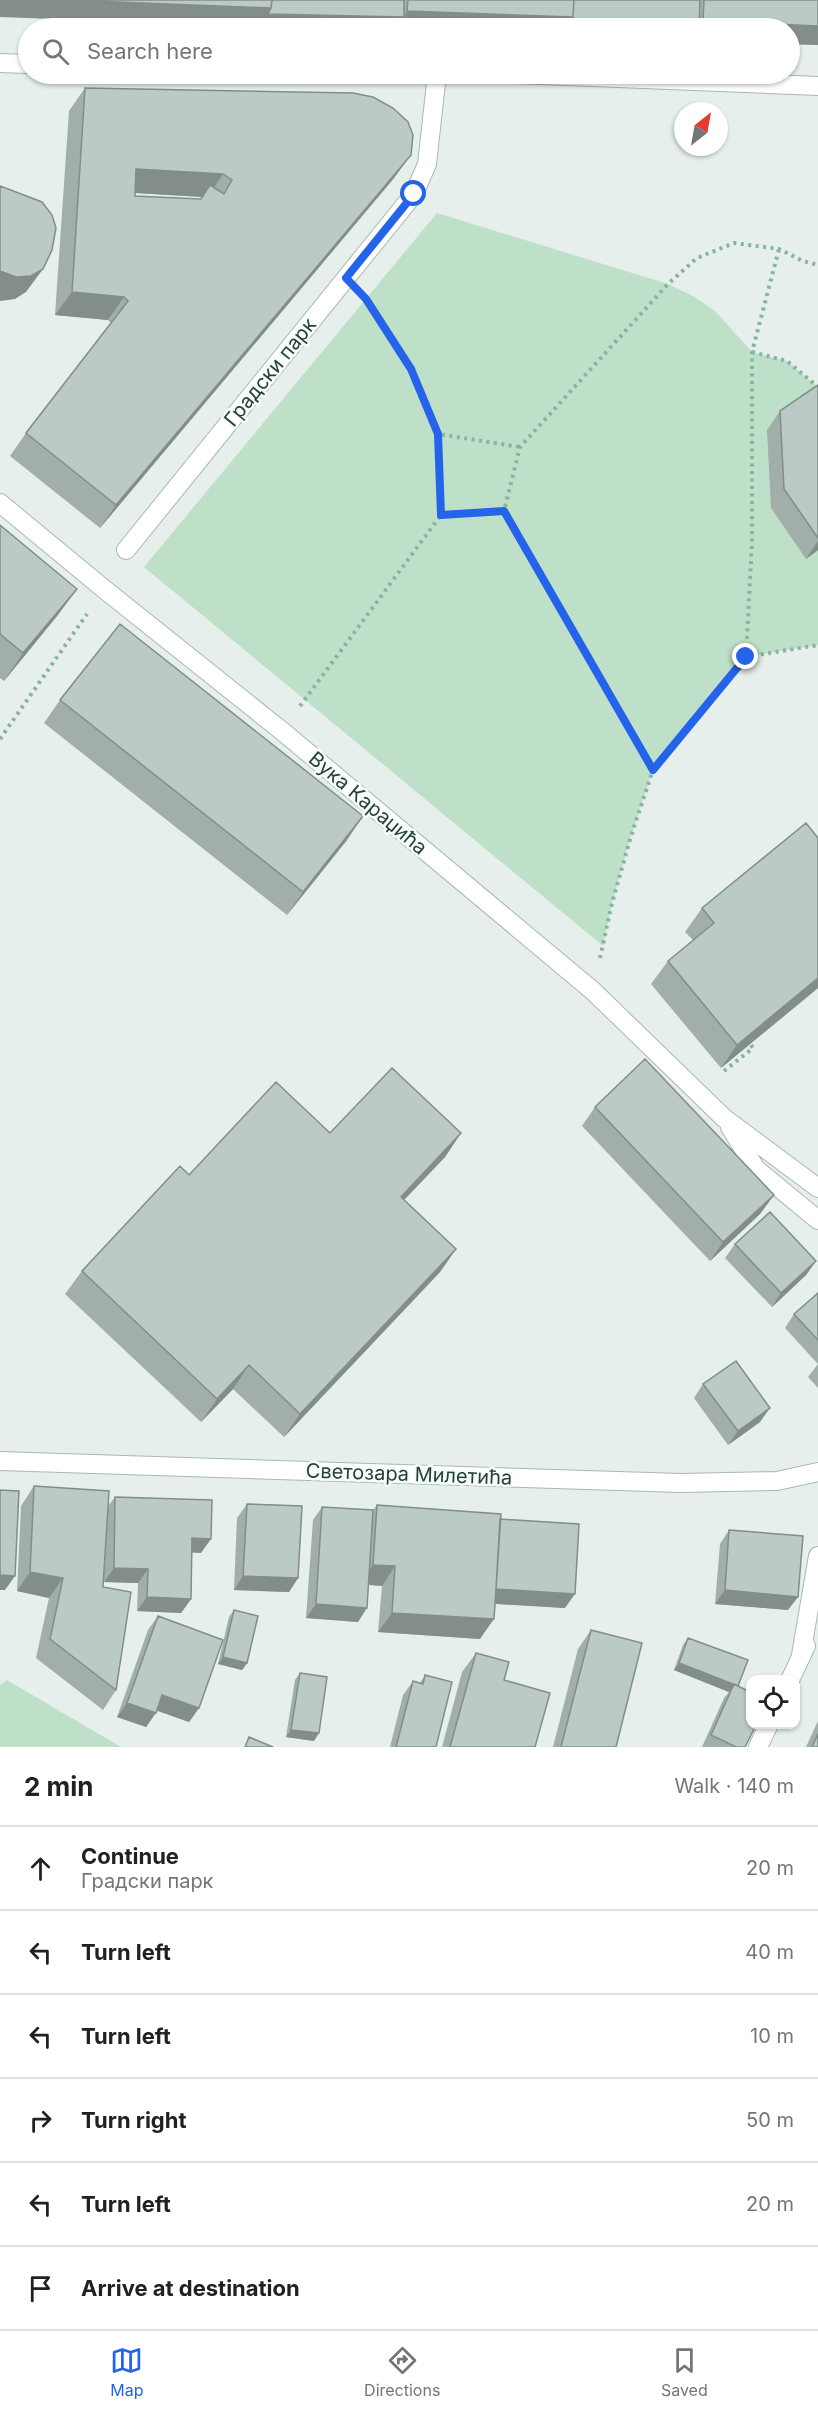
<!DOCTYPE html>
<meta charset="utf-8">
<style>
:root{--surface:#fff;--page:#f6f6f6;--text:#202124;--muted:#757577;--line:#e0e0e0;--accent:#2563eb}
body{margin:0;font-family:Inter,sans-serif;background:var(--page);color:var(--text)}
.controls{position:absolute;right:18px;bottom:18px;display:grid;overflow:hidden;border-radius:12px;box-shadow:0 2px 4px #0004}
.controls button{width:54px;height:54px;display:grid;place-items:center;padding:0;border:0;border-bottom:2px solid var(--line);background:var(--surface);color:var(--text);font:30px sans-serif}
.compass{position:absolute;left:674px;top:102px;width:54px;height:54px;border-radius:50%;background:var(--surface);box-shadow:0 2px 4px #0004;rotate:31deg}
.stop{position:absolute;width:18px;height:18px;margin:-14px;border:4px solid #2563eb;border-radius:50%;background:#fff}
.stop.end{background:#2563eb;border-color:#fff;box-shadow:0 2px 6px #0008}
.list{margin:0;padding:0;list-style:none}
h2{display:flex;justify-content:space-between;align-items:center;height:78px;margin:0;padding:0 24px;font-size:26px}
h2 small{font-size:20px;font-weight:400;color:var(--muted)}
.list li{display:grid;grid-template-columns:39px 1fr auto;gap:18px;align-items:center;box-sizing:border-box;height:84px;padding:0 24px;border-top:2px solid var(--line)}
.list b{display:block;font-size:22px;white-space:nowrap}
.list p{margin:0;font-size:20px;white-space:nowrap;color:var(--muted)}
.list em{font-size:20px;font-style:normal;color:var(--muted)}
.icon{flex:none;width:33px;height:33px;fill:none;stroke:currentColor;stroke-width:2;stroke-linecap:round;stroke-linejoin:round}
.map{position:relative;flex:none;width:818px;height:1747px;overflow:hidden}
.search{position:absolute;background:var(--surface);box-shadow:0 2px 4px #0004;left:18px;right:18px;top:18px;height:66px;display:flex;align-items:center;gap:15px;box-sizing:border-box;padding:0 21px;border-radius:33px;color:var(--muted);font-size:22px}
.sheet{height:582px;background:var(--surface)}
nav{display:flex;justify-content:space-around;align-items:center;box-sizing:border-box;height:84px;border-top:2px solid var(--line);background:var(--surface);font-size:16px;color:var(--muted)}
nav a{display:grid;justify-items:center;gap:3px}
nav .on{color:var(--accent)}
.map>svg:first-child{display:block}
</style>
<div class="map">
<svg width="818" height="1747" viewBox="0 0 818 1747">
<rect width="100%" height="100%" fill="#e6efeb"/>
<!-- green -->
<path fill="#bfe0c8" d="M437,213L668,284L695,297L716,312L752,352L787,361L818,387V645L746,657L653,770L631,836L612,903L603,946L144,567Z
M7,1680L121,1747H0V1685Z"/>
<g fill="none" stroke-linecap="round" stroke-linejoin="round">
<defs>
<path id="street" d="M0,63L28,64
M516,74L818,86
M0,503L104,589L282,731L593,991L724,1118L818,1188
M126,550L414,194L427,164L437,74
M730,1127L756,1169L818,1220
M0,1461L680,1483L777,1481L818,1472
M801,1655L818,1556
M790,1680L806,1646
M758,1747L769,1724"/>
</defs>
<!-- street casing -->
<use href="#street" stroke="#a8b8b2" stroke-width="20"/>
<!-- path -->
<path stroke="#86b3a5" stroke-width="4" stroke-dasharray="3 4.5" stroke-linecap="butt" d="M367,300L411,369L438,434
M752,352L787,361L818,387
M504,511L653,770
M441,515L504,511L520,447L668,284L697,258L734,243L779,249L803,261L818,265
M746,657L818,645
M300,706L441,515L438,434L520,447
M0,739L87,614
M600,958L612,903L631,836L653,770L746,657L752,541V352L779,249
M724,1071L753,1048L750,1044"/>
<!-- street -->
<use href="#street" stroke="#fff" stroke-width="18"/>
</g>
<!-- wall -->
<path fill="#a1aea9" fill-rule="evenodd" d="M0,0H818V45L789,44V28H258Z
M85,88L394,178L100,528L10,456L26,433L111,323L108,320L55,315L69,111ZM135,193L202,197L200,199L135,196Z
M818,385V550L806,559L771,508L767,430L780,411Z
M0,525L77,589L57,616L4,681L0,678Z
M60,700L347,840L287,915L44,723Z
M702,908L818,988L721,1068L651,984L668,961L693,940L685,932Z
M595,1107L774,1195L760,1214L710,1261L582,1126Z
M330,1133H461L445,1157L404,1200L456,1249L440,1272L284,1437L233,1389L201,1422L65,1294L82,1271L189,1175Z
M735,1244L816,1261L806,1275L772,1307L725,1258Z
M818,1293V1388L808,1377L818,1364L785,1328L794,1314Z
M703,1384L760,1422L728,1445L694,1398Z
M34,1486L108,1506L115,1497L201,1553L192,1552L191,1599L181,1613L137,1611L138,1583L104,1582V1564L103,1587L116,1690L103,1710L36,1658L49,1598L17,1591L21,1506Z
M247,1504L298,1578L289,1592L234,1590L237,1518Z
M377,1505L500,1519L565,1608L495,1604L480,1639L378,1632L382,1586L369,1585L358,1622L306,1618L313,1520L322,1507L373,1510Z
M729,1530L788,1610L715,1604L720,1544Z
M234,1610L247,1663L242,1670L218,1664L229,1617Z
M158,1616L199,1708L189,1722L157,1710L146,1727L117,1717L148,1630Z
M591,1630L616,1747H553L578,1649Z
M688,1638L738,1686L745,1747H702L724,1698L729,1692L674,1670L683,1645Z
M476,1653L504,1680L535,1747H442L462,1672Z
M300,1673L314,1741L286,1737L295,1680Z
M425,1675L436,1747H390L403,1695L413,1681L420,1683Z
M818,1721V1747H806Z"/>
<!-- shaded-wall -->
<path fill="#838d89" d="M0,0H68L271,8L404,17L407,11L573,17L699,27L703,21L818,26V45L789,44V28H300L0,17Z
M411,155L394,178L100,528L116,505Z
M136,169L223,174L207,198L210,185L202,197L120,192Z
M43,269L26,292L15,299L0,301V271Z
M72,292L124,297L108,320L55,315Z
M818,541V550L806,559Z
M77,589L57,616L4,681L23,653Z
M363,816L347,840L287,915L303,892Z
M818,978V988L721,1068L737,1045Z
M461,1133L445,1157L385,1220L401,1197Z
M774,1195L760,1214L710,1261L723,1242Z
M456,1249L440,1272L284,1437L300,1414Z
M816,1261L806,1275L772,1307L781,1293Z
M249,1365L233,1389L201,1422L217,1399Z
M770,1408L760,1422L728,1445L738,1431Z
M192,1538L211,1539L201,1553L183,1552Z
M373,1565L395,1566L382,1586L360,1584Z
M114,1568L148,1569L138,1583L104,1582Z
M30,1572L63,1578L49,1598L17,1591Z
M0,1575L15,1576L5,1590H0Z
M243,1576L298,1578L289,1592L234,1590Z
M493,1589L575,1594L565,1608L483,1603Z
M725,1590L798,1597L788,1610L715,1604Z
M147,1597L191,1599L181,1613L137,1611Z
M316,1604L367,1608L358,1622L306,1618Z
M392,1613L494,1619L480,1639L378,1632Z
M223,1657L247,1663L242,1670L218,1664Z
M679,1663L734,1684L729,1692L674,1670Z
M162,1695L199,1708L189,1722L152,1709Z
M127,1703L156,1713L146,1727L117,1717Z
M291,1730L319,1733L314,1741L286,1737Z"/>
<!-- building -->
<path fill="#bbcac4" stroke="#838d89" stroke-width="1.5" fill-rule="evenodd" d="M68,0H272L271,8Z
M272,0H404V17L268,14L271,8Z
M408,0H574L573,17L407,11Z
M574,0H700L699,27L570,22L573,17Z
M704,0H818V26L703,21Z
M85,88L353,93L373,97L393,108L408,122L413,135L411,155L116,505L26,433L128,301L124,297L72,292ZM136,169L223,174L232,180L224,194L210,185L201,199L135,196Z
M0,186L42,202L52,215L56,228L52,250L43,269L31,276L16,277L0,271Z
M818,385V538L784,489L780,411Z
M0,525L77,589L23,653L0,634Z
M120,624L363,816L303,892L60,700Z
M806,823L818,838V978L737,1045L668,961L714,923L702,908Z
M645,1059L774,1195L723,1242L595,1107Z
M392,1068L461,1133L401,1197L456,1249L300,1414L249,1365L217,1399L82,1271L180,1166L189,1175L276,1082L330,1133Z
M770,1212L816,1261L781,1293L735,1244Z
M818,1293V1340L794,1314Z
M736,1361L770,1408L738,1431L703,1384Z
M34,1486L109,1491L103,1587L131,1592L116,1690L50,1639L63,1578L30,1572Z
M0,1490L19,1491L15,1576L0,1575Z
M115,1497L212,1500L211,1539L192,1538L191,1599L147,1597L148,1569L114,1568Z
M247,1504L302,1506L298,1578L243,1576Z
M377,1505L501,1514L494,1619L392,1613L395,1566L373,1565Z
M322,1507L373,1510L367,1608L316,1604Z
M500,1519L579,1524L575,1594L496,1589Z
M729,1530L803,1536L798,1597L725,1590Z
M234,1610L258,1616L247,1663L223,1657Z
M158,1616L223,1640L199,1708L162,1695L156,1713L127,1703Z
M591,1630L642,1643L616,1747H561Z
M688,1638L748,1660L738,1686L679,1663Z
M476,1653L509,1662L504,1680L550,1693L535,1747H450Z
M300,1673L327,1677L319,1733L291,1730Z
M425,1675L452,1682L436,1747H396L413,1681L423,1684Z
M734,1684L750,1692V1725H756L745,1747H736L711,1735Z
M818,1734V1747H812Z
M249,1737L273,1747H245Z"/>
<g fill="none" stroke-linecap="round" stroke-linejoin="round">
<!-- route -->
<path stroke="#2563eb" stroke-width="8" d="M414,194L346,278L366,299L411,369L438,434L441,515L504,511L653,770L746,657"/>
</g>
<g text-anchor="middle" stroke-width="5" stroke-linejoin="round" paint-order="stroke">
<!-- street labels -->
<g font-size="20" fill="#24423a" stroke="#f7fbf9">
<text transform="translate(270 372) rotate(-51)" y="7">Градски парк</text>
<text transform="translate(368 803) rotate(40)" y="7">Вука Караџића</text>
<text transform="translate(409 1474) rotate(2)" y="7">Светозара Милетића</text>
</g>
</g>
</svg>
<div class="controls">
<button><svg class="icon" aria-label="locate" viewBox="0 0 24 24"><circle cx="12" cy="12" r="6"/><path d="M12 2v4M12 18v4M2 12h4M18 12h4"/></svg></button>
</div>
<svg class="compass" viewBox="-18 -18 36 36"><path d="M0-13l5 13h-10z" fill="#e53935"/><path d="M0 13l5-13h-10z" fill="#757577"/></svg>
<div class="stop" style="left:414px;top:194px"></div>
<div class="stop end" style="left:746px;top:657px"></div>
<div class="search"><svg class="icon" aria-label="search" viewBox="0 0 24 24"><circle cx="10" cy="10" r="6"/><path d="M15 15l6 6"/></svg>Search here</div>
</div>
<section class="sheet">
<h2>2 min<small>Walk · 140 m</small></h2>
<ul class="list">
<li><svg class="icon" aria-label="ahead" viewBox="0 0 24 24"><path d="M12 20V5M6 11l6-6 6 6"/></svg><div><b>Continue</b><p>Градски парк</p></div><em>20 m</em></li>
<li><svg class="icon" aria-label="left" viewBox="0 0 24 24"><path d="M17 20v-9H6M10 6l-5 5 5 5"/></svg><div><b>Turn left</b></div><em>40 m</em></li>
<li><svg class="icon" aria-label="left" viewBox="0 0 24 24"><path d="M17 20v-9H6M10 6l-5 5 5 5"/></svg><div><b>Turn left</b></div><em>10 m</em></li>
<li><svg class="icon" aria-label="right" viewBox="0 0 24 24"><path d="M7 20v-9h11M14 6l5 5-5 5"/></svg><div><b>Turn right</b></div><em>50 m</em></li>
<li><svg class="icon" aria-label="left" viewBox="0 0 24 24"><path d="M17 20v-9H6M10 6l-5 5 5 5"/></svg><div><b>Turn left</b></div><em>20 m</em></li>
<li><svg class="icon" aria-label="arrive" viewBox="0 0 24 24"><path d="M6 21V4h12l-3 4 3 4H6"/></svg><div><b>Arrive at destination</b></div></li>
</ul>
</section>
<nav>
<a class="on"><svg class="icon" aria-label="map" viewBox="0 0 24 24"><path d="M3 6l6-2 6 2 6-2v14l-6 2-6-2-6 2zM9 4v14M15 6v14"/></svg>Map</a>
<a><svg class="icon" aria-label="directions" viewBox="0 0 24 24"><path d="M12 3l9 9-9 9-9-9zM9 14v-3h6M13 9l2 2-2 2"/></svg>Directions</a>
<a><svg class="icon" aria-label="saved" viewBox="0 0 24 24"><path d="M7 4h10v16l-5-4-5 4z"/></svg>Saved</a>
</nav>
